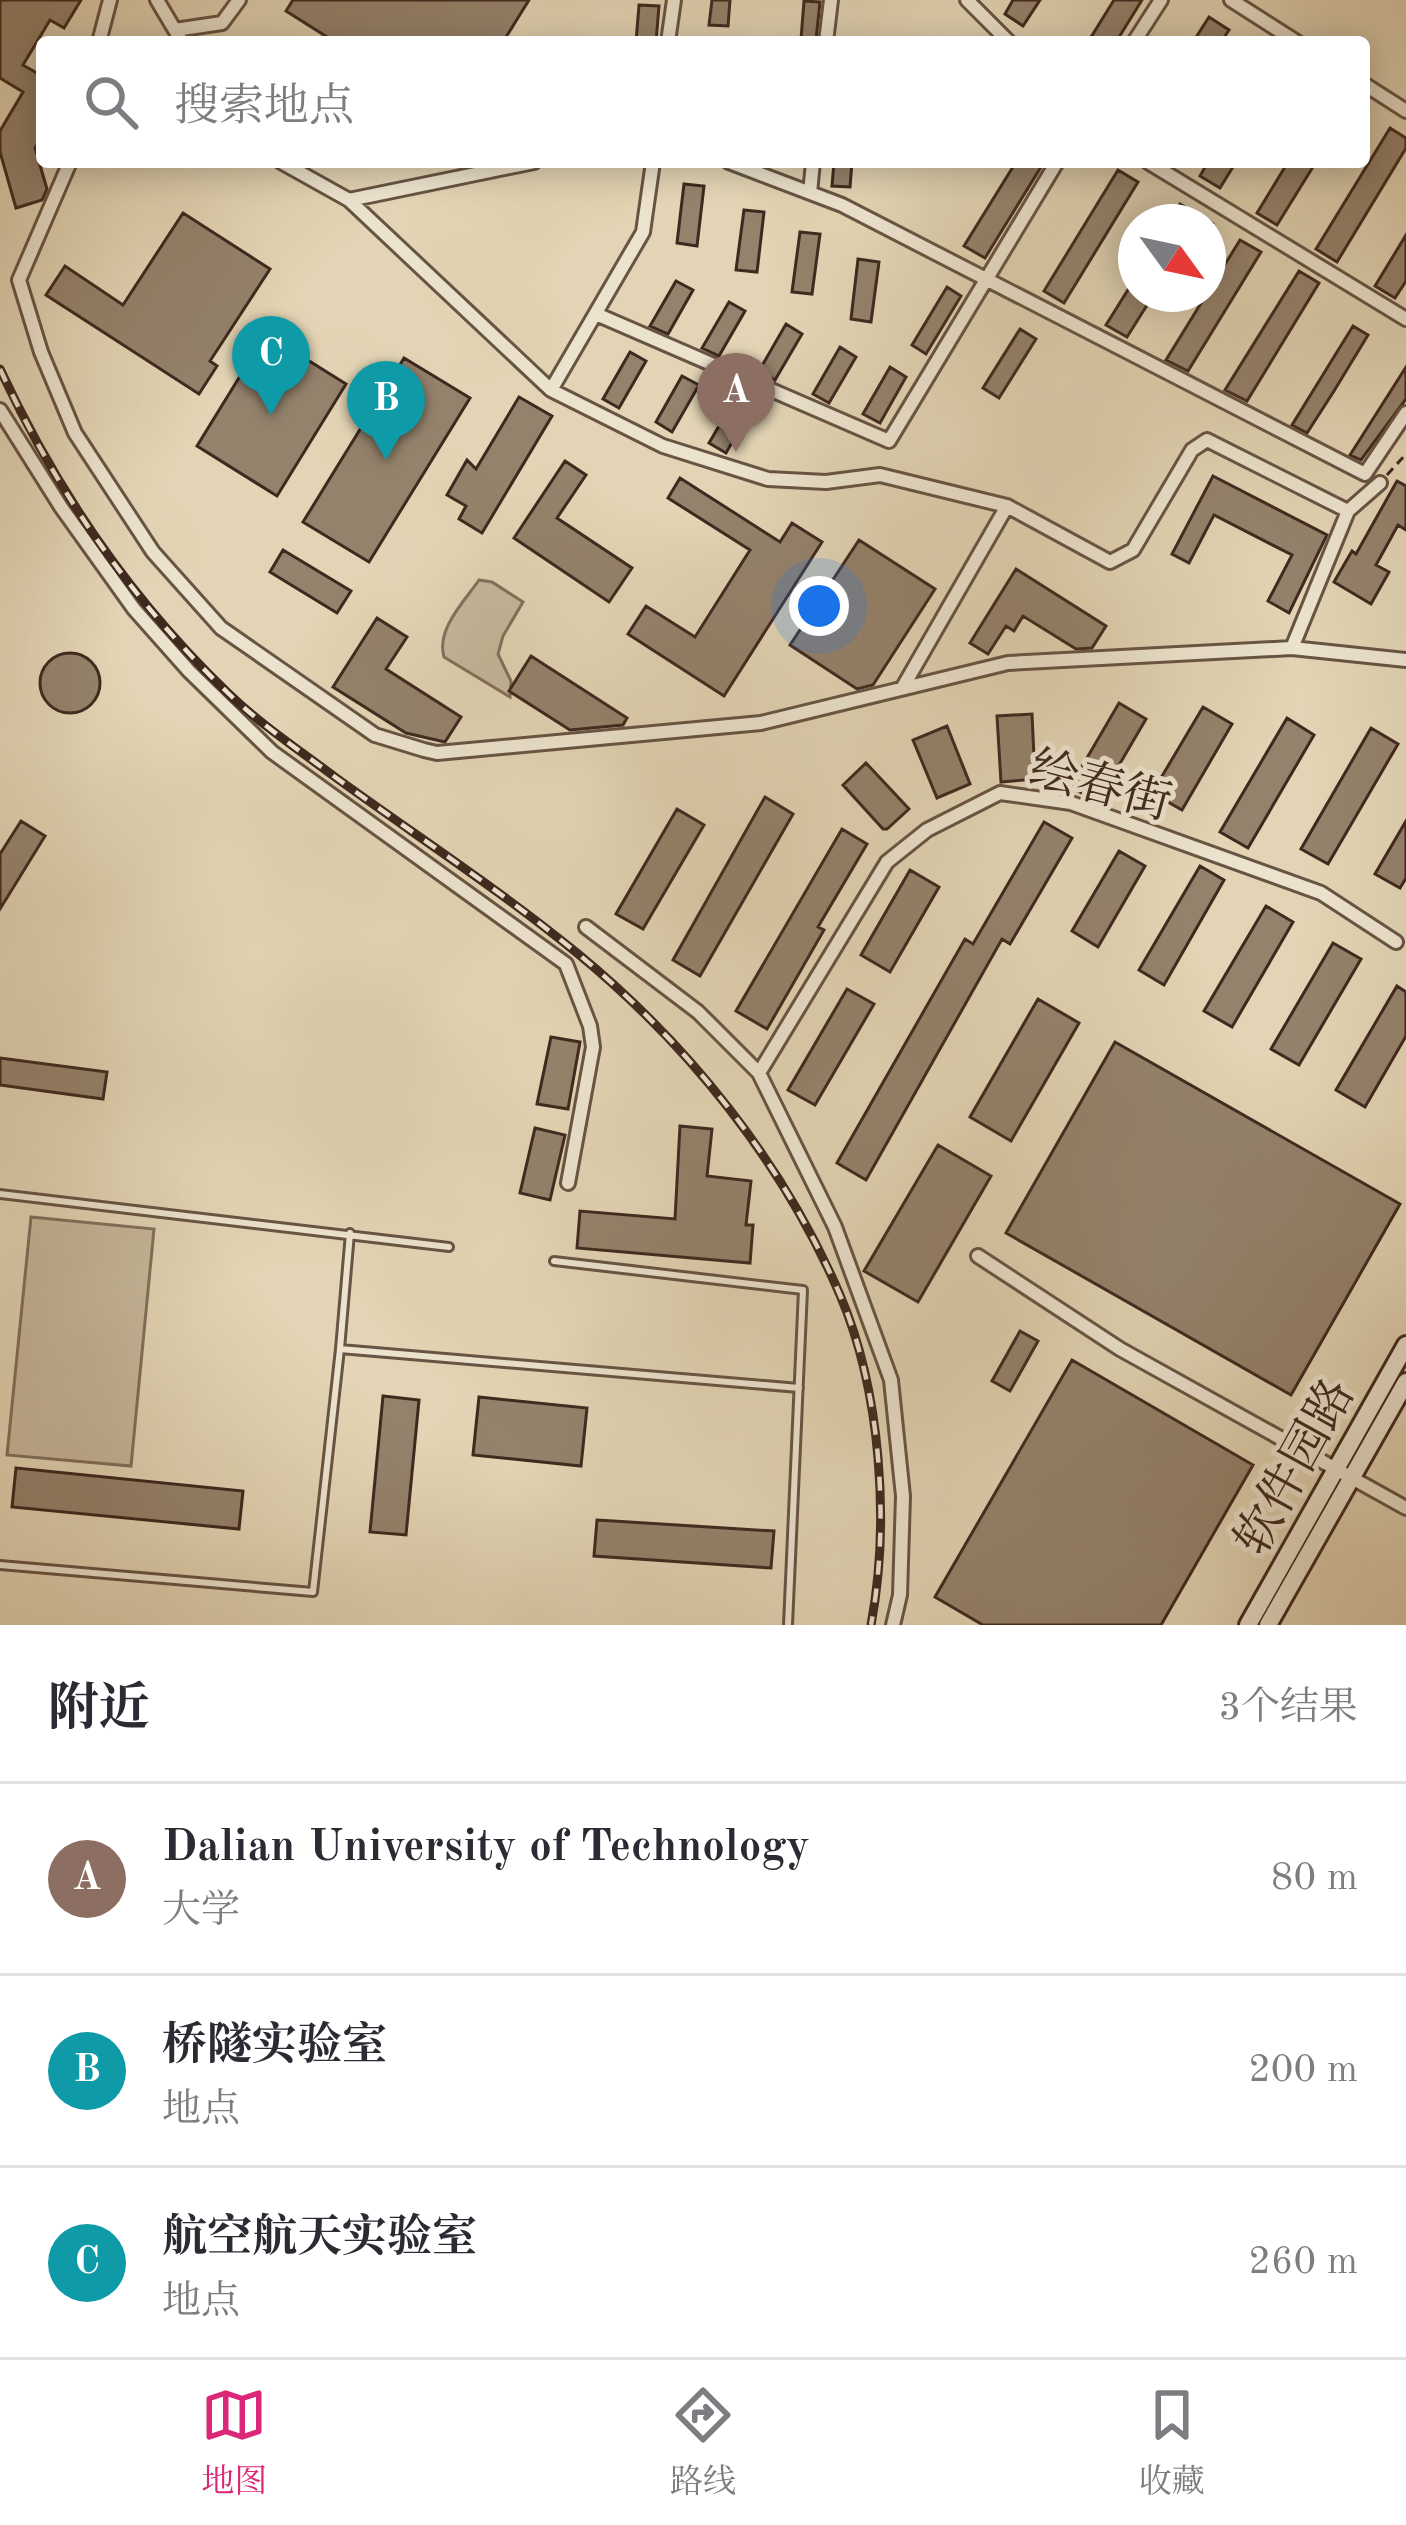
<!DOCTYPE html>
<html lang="zh">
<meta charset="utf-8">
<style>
:root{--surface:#fff;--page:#f2f2f3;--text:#2b2b33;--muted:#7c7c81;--line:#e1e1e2;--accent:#db2777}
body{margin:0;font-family:"Old Standard TT","Noto Serif SC",serif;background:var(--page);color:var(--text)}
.compass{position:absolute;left:1118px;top:204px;width:108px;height:108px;border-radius:50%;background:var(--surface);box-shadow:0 6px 30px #0003;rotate:123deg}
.you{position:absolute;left:819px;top:606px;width:42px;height:42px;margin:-30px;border:9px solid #fff;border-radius:50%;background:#1a73e8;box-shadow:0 0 0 18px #1a73e833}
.badge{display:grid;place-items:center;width:78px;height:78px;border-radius:50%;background:var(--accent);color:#fff;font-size:39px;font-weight:700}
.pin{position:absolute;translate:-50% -99px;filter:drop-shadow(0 3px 6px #0008)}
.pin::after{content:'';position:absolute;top:63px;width:42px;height:36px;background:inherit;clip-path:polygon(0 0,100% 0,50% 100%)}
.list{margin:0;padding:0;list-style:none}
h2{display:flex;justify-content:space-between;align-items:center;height:156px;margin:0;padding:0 48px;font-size:51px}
h2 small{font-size:39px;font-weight:400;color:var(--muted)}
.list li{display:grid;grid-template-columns:78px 1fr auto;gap:36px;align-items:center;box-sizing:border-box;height:192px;padding:0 48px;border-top:3px solid var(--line)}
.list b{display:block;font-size:45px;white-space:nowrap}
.list p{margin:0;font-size:39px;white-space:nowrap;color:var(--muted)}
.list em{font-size:39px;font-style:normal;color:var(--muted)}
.icon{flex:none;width:66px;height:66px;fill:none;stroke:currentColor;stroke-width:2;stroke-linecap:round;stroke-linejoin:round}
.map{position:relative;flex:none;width:1406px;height:1625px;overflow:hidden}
.search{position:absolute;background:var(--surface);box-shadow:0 6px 30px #0003;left:36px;right:36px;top:36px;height:132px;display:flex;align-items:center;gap:30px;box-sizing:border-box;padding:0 42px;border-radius:12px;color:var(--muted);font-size:45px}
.sheet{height:732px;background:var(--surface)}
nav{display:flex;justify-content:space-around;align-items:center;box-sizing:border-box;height:168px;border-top:3px solid var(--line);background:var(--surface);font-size:33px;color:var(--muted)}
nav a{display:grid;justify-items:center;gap:6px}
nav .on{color:var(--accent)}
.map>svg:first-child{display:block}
</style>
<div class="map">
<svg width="1406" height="1625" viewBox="0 0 1406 1625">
<rect width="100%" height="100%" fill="#e2d4b4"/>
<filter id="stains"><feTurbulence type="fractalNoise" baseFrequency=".00167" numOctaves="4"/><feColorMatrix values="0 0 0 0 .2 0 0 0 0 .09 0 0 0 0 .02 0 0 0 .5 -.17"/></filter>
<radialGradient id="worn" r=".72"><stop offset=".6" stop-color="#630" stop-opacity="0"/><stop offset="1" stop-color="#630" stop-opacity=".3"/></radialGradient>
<!-- green -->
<path fill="#c6b79b" stroke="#82705d" stroke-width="3" d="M479,580L492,582L523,602L503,636L498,654L511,681L510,697L444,657C436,629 464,602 479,580Z
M31,1217L154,1229L131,1466L7,1455Z"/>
<!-- building -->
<path fill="#94826c" stroke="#3f291f" stroke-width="3" d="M0,0H81L64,28L50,20L23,65L42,76V137L35,148L47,189L42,200L16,208L0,152V131L23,92L0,78Z
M293,0H529L503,42H335L286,11Z
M712,0H730L728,26L709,25Z
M1013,0H1040L1023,26L1005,14Z
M1114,0H1142L1116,42H1088Z
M804,1L820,2L816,40L801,39Z
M639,5L659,6L656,42H636Z
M1209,17L1229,30L1221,42H1193Z
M1390,128L1406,138V148L1337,262L1316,249Z
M834,162H852L850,187L832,186Z
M1016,162H1044L985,258L964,246Z
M1208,162H1236L1220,188L1200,176Z
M1288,162H1316L1277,225L1257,213Z
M1118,170L1138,182L1064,303L1044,291Z
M684,184L704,186L697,246L677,243Z
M1180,204L1210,222H1169Z
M744,210L764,212L757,272L736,270Z
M183,213L270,269L210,361L217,366L199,394L46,295L65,266L123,305Z
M800,232L820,234L812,294L792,292Z
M1406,235V281L1395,298L1375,286Z
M1240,240L1261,252L1188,371L1166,360Z
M858,259L879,262L871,322L851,319Z
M1299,271L1319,283L1247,401L1225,390Z
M1136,277V294H1154L1127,337L1106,325Z
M676,281L693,290L668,334L650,326Z
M947,287L961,296L926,354L912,345Z
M729,302L745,311L719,356L702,348Z
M786,324L802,334L775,380L759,371Z
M1353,326L1368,335L1334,391L1307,433L1292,425Z
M1020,329L1036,339L999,398L983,388Z
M266,334L346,384L277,496L197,446Z
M840,347L856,357L829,403L813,394Z
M630,352L646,361L619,408L603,399Z
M404,358L470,398L369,562L303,522Z
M890,367L906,377L880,423L863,414Z
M1406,367V399L1361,460L1350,455Z
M682,376L699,385L672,432L656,422Z
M519,397L552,416L482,533L459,519L466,506L447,495L467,460L476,469Z
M736,397L753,406L726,453L709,443Z
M565,461L586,475L557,518L632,568L609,602L514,538Z
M1213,476L1327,535L1289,613L1268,601L1292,555L1214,515L1189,563L1172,554Z
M680,478L780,542L792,523L822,542L724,696L628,634L646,606L695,637L750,550L668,498Z
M1397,481L1406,486V530L1398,525L1376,565L1389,572L1371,604L1334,582L1352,551L1356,554Z
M859,540L935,589L873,685L857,689L790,645Z
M283,550L351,591L337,613L270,572Z
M1016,569L1106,626L1092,648L1076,649L1023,616L1014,631L1006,626L988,654L970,643Z
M377,618L407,637L386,669L461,717L445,742L406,733L333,687Z
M40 683a30 30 0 1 1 60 0a30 30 0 1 1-60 0Z
M531,656L627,718L623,725L570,730L509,691Z
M1119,703L1146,719L1098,801L1070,787Z
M1203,707L1232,724L1182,810L1152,793Z
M1032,714L1035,779L1001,782L997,716Z
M1287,718L1314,735L1248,848L1220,832Z
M947,726L970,784L937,798L913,740Z
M1371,728L1398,744L1328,864L1301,849Z
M866,763L909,809L887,829H883L843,785Z
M765,797L793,814L700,976L673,960Z
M677,809L704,825L643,929L616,914Z
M21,821L45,836L0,909V854Z
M1406,821V878L1400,888L1375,874Z
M1044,822L1072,838L1010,944L1002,939L866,1180L837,1163L965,939L973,944Z
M842,829L867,844L818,927L824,930L767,1029L736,1011Z
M1119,851L1145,866L1098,947L1072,931Z
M1200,866L1224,880L1164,985L1139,970Z
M910,870L939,887L890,972L861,955Z
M1266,906L1293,922L1232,1027L1204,1011Z
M1333,943L1361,959L1299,1065L1271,1049Z
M1397,986L1406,992V1036L1365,1107L1336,1090Z
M847,989L874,1004L815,1105L788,1090Z
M1038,999L1079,1023L1011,1141L970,1117Z
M551,1037L580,1042L568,1109L537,1104Z
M1115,1042L1400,1204L1291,1395L1006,1233Z
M0,1058L107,1072L103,1099L0,1085Z
M680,1126L712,1129L707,1176L751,1181L746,1225H753L750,1263L577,1248L580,1211L675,1219Z
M535,1128L565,1135L550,1200L520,1193Z
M938,1145L991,1176L918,1302L864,1271Z
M1020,1331L1038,1341L1010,1391L992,1381Z
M1072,1360L1253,1465L1161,1625H983L935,1597Z
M383,1396L419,1400L406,1535L370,1532Z
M479,1397L587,1408L581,1466L473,1455Z
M16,1468L243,1491L239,1529L12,1507Z
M597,1520L774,1531L771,1568L594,1556Z"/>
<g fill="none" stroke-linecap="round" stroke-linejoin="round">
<defs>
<path id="service" d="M0,1194L449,1247
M350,1233L340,1349L799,1388
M554,1261L803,1290L788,1625
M0,1565L313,1592L340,1349"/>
<path id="minor" d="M157,0L182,42
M967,0L1009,42
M1231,0L1297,42
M175,30L222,23L239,0
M99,42L110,0
M668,42L674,0
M826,42L831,0
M1134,42L1161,0
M1364,84L1406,111
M70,162L19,280L41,352L75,433L153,552L221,628L375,735L424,750L437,753L761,723L1008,663L1292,648L1406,660
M281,162L349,200L551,390L643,232L653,162
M729,162L842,205L1365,474L1406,413
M1148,162L1406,319
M810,193L813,162
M349,200L534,162
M596,314L889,441L1057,162
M551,390L663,446L768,479L826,482L880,475L1007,506L1110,562L1133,550L1192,450L1207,440L1348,511L1380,483
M0,410L61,507L134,609L189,671L272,752L566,964L590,1026L593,1047L568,1183
M1292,648L1348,511
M903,687L1007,506
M586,927L698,1012L759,1073L835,1227L891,1380L903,1496L900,1595L893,1625
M759,1073L887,862L927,830L1000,793L1071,803L1321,893L1396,942
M978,1256L1120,1349L1406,1508"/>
<path id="secondary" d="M1248,1625L1406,1345
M1268,1625L1406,1382"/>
</defs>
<!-- service casing -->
<use href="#service" stroke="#685444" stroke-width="12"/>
<!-- minor casing -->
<use href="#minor" stroke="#685444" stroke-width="18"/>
<!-- secondary casing -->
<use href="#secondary" stroke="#3f291f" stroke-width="22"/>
<!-- path -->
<path stroke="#3f291f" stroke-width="3" stroke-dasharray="9 6" stroke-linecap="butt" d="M1387,475L1406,454"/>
<!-- service -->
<use href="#service" stroke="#ece3ce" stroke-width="6"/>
<!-- minor -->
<use href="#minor" stroke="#ece3ce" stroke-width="12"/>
<!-- secondary -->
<use href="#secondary" stroke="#ece3ce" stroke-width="16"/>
<defs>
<path id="rail" d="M0,369C57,492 130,599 228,693C260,724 299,750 335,777C415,835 500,890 577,953C688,1044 783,1162 840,1295C881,1391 890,1523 871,1625"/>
</defs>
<!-- rail casing -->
<use href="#rail" stroke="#3f291f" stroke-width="9"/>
<!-- rail -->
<use href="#rail" stroke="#ece3ce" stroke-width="4.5" stroke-dasharray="14" stroke-linecap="butt"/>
</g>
<g text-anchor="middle" stroke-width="10" stroke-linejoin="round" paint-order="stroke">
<!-- street labels -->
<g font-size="48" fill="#3f291f" stroke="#ece3ce">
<text transform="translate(1101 784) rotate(15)" y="17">绘春街</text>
<text transform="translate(1293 1466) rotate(-61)" y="17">软件园路</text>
</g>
</g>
<rect width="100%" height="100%" filter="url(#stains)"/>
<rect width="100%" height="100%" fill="url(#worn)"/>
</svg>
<svg class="compass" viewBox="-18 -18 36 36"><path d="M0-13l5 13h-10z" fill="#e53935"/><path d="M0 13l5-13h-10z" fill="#7c7c81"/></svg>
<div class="you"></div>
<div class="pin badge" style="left:736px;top:452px;background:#8d6e63">A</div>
<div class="pin badge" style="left:386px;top:460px;background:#0f9aa8">B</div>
<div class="pin badge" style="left:271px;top:415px;background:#0f9aa8">C</div>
<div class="search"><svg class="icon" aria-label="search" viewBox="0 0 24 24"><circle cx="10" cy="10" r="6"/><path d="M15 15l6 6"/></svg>搜索地点</div>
</div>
<section class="sheet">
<h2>附近<small>3个结果</small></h2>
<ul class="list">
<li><span class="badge" style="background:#8d6e63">A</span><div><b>Dalian University of Technology</b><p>大学</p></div><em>80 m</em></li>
<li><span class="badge" style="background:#0f9aa8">B</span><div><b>桥隧实验室</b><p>地点</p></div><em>200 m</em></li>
<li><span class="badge" style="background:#0f9aa8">C</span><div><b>航空航天实验室</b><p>地点</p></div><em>260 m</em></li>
</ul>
</section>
<nav>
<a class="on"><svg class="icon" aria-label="map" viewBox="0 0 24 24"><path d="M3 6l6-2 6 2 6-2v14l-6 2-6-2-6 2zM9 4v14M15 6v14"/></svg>地图</a>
<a><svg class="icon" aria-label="directions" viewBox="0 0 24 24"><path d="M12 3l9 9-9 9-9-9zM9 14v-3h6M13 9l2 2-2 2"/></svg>路线</a>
<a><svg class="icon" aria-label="saved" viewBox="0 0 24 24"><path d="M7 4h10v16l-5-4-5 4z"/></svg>收藏</a>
</nav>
